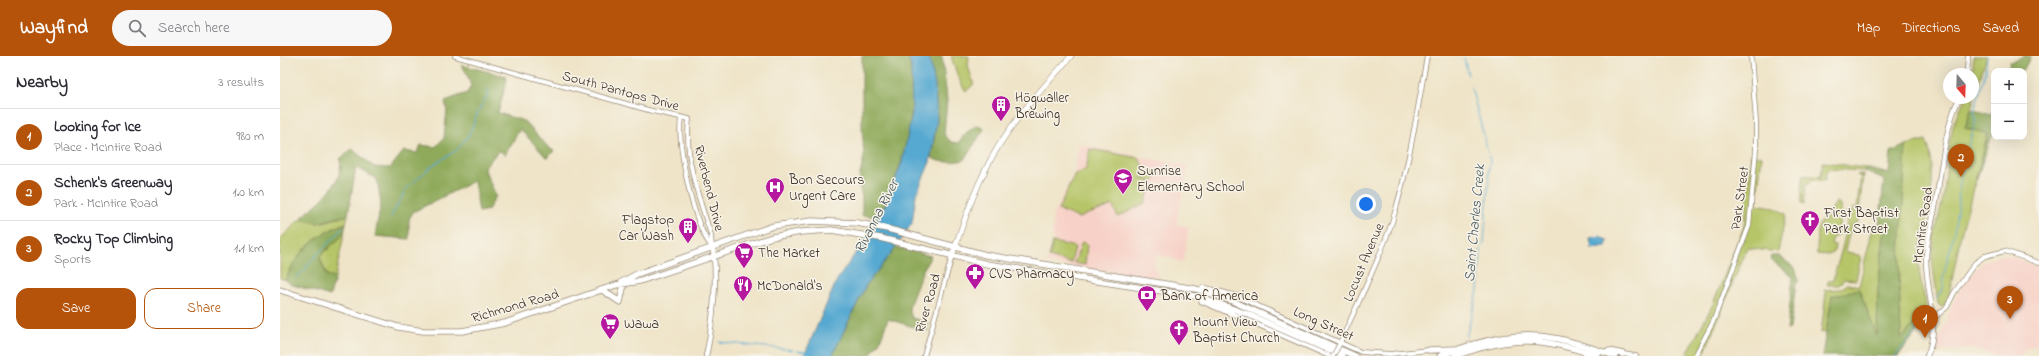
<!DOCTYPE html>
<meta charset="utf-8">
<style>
:root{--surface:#fff;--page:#f7f7f7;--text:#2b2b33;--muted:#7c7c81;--line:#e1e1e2;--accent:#b45309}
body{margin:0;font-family:"Indie Flower",sans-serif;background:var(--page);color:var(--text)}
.controls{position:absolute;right:12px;top:12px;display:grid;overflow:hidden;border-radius:8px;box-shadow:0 4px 16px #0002}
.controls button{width:36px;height:36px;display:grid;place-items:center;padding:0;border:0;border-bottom:1px solid var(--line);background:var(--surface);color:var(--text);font:20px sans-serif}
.compass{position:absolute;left:1663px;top:12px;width:36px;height:36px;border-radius:50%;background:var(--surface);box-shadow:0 4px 16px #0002;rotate:161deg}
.you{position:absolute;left:1086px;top:148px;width:14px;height:14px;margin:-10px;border:3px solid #fff;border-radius:50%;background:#1a73e8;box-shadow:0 0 0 6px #1a73e833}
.badge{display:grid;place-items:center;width:26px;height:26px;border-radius:50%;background:var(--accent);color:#fff;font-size:13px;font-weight:700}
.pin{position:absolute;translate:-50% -33px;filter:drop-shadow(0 1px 2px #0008)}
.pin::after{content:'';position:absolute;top:21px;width:14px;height:12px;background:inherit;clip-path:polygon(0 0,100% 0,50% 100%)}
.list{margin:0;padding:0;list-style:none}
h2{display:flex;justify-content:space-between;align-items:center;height:52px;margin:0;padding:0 16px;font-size:17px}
h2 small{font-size:13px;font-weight:400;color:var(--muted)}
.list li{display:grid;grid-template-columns:26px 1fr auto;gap:12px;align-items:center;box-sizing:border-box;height:56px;padding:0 16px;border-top:1px solid var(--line)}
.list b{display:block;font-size:15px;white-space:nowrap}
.list p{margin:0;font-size:13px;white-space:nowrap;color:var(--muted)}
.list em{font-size:13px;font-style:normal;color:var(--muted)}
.actions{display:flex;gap:8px;padding:12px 16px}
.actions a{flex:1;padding:9px 0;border:1px solid var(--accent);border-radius:12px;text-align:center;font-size:14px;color:var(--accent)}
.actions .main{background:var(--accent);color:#fff}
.icon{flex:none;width:22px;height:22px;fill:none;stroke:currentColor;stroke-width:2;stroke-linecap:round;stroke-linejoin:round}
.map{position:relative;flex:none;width:1759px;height:300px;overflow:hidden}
header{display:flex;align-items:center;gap:24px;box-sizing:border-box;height:56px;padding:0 20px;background:var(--accent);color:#fff}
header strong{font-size:19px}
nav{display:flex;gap:22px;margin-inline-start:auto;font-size:14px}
.search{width:280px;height:36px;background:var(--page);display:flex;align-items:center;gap:10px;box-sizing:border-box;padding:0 14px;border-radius:22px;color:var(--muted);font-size:15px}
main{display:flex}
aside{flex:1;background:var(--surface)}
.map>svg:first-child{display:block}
</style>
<header>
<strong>Wayfind</strong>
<div class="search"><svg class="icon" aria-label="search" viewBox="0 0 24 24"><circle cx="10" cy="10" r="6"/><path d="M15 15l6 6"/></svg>Search here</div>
<nav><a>Map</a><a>Directions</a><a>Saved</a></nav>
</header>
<main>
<aside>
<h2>Nearby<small>3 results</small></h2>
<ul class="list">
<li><span class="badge">1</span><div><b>Looking for Ice</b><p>Place · McIntire Road</p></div><em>980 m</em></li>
<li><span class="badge">2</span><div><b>Schenk's Greenway</b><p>Park · McIntire Road</p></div><em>1.0 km</em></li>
<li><span class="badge">3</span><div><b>Rocky Top Climbing</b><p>Sports</p></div><em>1.1 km</em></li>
</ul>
<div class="actions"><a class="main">Save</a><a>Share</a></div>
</aside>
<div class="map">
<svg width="1759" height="300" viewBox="0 0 1759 300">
<rect width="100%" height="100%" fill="#f7f3e8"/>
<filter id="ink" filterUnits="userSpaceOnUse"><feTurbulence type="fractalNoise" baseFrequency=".025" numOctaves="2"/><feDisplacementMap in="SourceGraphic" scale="8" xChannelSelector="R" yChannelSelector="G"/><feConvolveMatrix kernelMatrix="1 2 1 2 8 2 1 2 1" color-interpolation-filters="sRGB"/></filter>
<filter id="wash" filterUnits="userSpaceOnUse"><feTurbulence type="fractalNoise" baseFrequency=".012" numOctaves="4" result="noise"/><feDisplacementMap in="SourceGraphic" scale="16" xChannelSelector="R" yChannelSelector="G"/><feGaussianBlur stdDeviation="0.9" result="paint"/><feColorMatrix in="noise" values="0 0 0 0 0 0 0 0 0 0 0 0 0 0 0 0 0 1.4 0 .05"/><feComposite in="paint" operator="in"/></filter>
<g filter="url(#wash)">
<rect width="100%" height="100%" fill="#efe4c8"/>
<!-- built -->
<path fill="#f7d1c7" d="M799,89L908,110L896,168L909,171L903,207L889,201L876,199L873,211L881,222L767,207L773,185V160L794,117Z
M1721,200L1733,201L1759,212V289L1745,292L1742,300H1718L1692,292L1654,295L1677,238L1699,210L1708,204Z"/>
<!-- green -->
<path fill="#b6c568" stroke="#787843" d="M671,0H689L688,10L693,25V29L686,35C681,31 673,7 671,0Z
M1693,0H1707L1685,72L1708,77L1681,178L1669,239L1664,250L1661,251L1658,248L1652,203L1654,181L1664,137L1669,89L1674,66L1685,42H1693Z
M1646,84C1662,124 1643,164 1639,204C1638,220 1644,237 1647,253L1621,284L1619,220L1626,89Z
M810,93L859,102L864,112L877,117L874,126L860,122L872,127L865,147L838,161L832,149C821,155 810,156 799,162L778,154L794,120L806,113Z
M1471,99L1482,100L1476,148L1493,151L1506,158L1498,196L1467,192L1423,300H1406L1433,248L1464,171Z
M1543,106L1585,112L1584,115L1549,113L1546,117L1545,125L1533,123L1529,128H1526L1524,148L1521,147L1523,119L1541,121Z
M1578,118L1583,119L1578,166L1571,170L1565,195L1581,200L1576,224L1564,223L1559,229H1547L1549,224H1553C1558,205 1570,172 1566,156L1573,157L1574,152H1577L1581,120H1578Z
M1556,146L1559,147L1561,153L1558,180H1553L1551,188L1555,189L1554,195L1549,199L1537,198L1538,171L1541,165L1544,166Z
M68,159L66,167C39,177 16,195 6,224L0,222V183L20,163L44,166Z
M1590,169L1599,171L1604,177L1598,233L1597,281L1552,240L1546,276L1541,277L1546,237L1544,234L1560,233L1568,228L1579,230L1593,171Z
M64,178L55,222L47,219L40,202L41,199Z
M773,186L795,191L791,207L769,201Z
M802,186L807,188L805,209L794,207Z"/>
<!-- forest -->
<path fill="#90aa5c" stroke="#666a3d" d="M582,0H628C641,49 623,118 598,161L582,159V140L578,128L584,101L582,69Z
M649,0H662L667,44L664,78L671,86L678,87L686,77L697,69L704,73L684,104C674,106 659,108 651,101L657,64L655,29Z
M1743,0H1751L1743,15H1727L1730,6L1742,2Z
M181,9L226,20L227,23L218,57L244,65L269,92L274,95L267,102L240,73L225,99L219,94L204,112L216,140L208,154L199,156L194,125L133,156L129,163V183L95,180L101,147L97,123L76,111L68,159L37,167L20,163C36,148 65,128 60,103L72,93L94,111L110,112L124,95L137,97L141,89L155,91L164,82L167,54L165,45L187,37L191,30L186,16Z
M1691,53L1711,59L1714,53V74L1694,130L1708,78L1685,72Z
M1626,89L1619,220L1621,283L1647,253L1648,261L1618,300H1542L1552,240L1579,233L1597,280L1598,233L1604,177L1599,171L1604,124L1584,115L1585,112L1609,118L1611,96Z
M66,167L64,178L41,199L40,202L46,219L55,222L50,240L10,228L6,224C16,195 39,177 66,167Z
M616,191L651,200L643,214L631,245L629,253L632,262L649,267L647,275L608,263L600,285L589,300H552L586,229Z
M1491,200H1499L1515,212L1519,225L1516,227L1510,273L1507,274L1513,221L1490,203Z"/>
<!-- water -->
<path fill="#56a9d1" stroke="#486a78" d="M628,0H649L655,29L657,64L650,106L636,139L632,167L613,195L586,229L552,300H524L557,224L582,188L606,148L622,106L632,58L631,10Z
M1320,180L1328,185L1326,190L1312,193L1310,182Z"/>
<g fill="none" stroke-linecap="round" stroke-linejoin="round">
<!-- stream -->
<path stroke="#56a9d1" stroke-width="1" d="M1184,2L1188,19
M111,161L126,133L153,109L177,94L189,79L198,56L208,38V33
M16,221L25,214L29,207L64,171
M1656,243L1663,233L1664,218L1675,171L1681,118L1696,63L1694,55L1706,15L1707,0
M1186,281L1198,235L1201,193L1204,187L1210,104L1191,31
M439,286L513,294
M517,295L527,296
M1615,300L1634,278L1639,265L1646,256"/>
</g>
</g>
<g filter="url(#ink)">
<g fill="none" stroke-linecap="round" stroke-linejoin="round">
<defs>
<path id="tertiary" d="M175,0L372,55L409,63C404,103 419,142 431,179L432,191
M401,61C397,90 413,169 432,191
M958,241L1081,296L1110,298L1149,294
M951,257L1049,300
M1654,262L1667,251L1674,237L1695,207L1705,200L1725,195L1759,207
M1059,289C1077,248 1098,208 1112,166C1129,112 1137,56 1147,0
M1343,298L1356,300
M644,300L672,200
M1415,300L1433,266L1469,170L1476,94V66L1471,0"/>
<path id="secondary" d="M1687,18L1688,0
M426,300C432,273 439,217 432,191
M1647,300C1661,268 1646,237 1646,203C1646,184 1653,165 1656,146C1662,110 1664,76 1679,42"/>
<path id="primary" d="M672,200C685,162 697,125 718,91C738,58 766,29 791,0"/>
<path id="trunk" d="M342,226L357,218L493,170L532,165L577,167L608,173L706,199L916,233L950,244L1075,300
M923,232L958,241
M0,234L118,271L143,275H182L225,267L336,229L360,225L492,181L521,176L551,174L600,182L707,208L921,241L967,258L1062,300
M322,234L340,246
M922,245L951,257
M340,246L344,228
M1149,294L1176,293
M1329,295L1343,298
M1160,300C1199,285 1237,274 1279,283C1298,287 1317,294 1335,300
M1175,300C1232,279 1261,281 1318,300"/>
</defs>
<!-- tertiary casing -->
<use href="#tertiary" stroke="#958773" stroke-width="5.5"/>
<!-- secondary casing -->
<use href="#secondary" stroke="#958773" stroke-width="6"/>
<!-- primary casing -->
<use href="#primary" stroke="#958773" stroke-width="6"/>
<!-- trunk casing -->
<use href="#trunk" stroke="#958773" stroke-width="7"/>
<!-- tertiary -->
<use href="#tertiary" stroke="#fff" stroke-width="4"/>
<!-- secondary -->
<use href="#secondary" stroke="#fff" stroke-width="4.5"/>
<!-- primary -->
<use href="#primary" stroke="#fff" stroke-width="5"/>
<!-- trunk -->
<use href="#trunk" stroke="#fff" stroke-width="5.5"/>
<defs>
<path id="tertiary-bridge" d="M1053,300L1059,289"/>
</defs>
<!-- tertiary-bridge casing -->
<use href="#tertiary-bridge" stroke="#958773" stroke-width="5.5" stroke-linecap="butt"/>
<!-- tertiary-bridge -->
<use href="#tertiary-bridge" stroke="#fff" stroke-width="4"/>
</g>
</g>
<!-- icons -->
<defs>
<symbol id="building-pin" viewBox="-11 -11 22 30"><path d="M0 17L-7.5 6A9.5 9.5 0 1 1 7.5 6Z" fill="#b5179e" stroke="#f7f3e8"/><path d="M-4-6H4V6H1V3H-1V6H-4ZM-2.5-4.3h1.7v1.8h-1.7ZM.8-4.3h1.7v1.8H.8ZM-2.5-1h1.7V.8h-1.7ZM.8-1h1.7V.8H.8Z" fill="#fff"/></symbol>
<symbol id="school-pin" viewBox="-11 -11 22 30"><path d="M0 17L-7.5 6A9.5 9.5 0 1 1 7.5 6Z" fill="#b5179e" stroke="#f7f3e8"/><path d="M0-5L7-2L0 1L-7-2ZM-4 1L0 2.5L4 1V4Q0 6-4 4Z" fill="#fff"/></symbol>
<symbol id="hospital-pin" viewBox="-11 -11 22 30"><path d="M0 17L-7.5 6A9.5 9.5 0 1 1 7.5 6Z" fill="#b5179e" stroke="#f7f3e8"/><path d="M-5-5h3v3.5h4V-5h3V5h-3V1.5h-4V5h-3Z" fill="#fff"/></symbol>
<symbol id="church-pin" viewBox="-11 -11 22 30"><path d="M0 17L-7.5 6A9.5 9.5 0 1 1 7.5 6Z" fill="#b5179e" stroke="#f7f3e8"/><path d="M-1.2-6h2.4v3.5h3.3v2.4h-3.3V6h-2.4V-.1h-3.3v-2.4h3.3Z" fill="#fff"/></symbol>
<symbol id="supermarket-pin" viewBox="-11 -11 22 30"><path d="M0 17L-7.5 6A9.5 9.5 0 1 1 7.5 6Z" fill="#b5179e" stroke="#f7f3e8"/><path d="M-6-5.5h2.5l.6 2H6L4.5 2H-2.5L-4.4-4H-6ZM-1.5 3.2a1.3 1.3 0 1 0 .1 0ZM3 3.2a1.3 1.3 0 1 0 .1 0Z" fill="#fff"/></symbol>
<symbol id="pharmacy-pin" viewBox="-11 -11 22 30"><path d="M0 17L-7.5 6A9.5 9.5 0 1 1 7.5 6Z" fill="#b5179e" stroke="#f7f3e8"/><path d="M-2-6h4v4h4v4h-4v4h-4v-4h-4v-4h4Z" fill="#fff"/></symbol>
<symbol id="restaurant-pin" viewBox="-11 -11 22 30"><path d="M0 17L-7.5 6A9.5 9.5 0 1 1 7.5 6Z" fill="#b5179e" stroke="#f7f3e8"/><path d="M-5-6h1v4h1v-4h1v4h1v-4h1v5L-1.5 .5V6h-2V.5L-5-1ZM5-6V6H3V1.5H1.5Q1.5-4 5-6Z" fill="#fff"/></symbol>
<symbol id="bank-pin" viewBox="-11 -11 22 30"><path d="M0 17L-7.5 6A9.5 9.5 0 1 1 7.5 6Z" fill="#b5179e" stroke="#f7f3e8"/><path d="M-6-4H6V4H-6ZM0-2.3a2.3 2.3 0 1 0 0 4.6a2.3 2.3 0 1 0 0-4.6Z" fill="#fff"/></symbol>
</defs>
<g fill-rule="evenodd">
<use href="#building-pin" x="710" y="38" width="22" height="30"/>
<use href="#school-pin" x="832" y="111" width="22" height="30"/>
<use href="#hospital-pin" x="484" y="120" width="22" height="30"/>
<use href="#church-pin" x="1519" y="153" width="22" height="30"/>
<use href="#building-pin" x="397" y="160" width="22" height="30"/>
<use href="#supermarket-pin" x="453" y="185" width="22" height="30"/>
<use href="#pharmacy-pin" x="684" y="206" width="22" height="30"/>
<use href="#restaurant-pin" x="452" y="218" width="22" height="30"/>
<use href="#bank-pin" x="856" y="228" width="22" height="30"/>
<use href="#supermarket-pin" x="319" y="256" width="22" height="30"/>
<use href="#church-pin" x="888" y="262" width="22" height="30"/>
</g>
<g text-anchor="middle" stroke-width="3" stroke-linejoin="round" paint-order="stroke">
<!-- street labels -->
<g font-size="14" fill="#3b2a1e" stroke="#f7f3e8">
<text transform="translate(341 34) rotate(15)" y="5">South Pantops Drive</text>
<text transform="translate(430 132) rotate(76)" y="5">Riverbend Drive</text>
<text transform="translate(1459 142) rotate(-82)" y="5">Park Street</text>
<text transform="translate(1642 169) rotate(-82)" y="5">McIntire Road</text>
<text transform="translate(1083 206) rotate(-67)" y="5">Locust Avenue</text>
<text transform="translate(647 247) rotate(-74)" y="5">River Road</text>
<text transform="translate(235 249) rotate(-16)" y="5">Richmond Road</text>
<text transform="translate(1044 267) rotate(24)" y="5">Long Street</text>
</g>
<!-- poi labels -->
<g font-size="14" fill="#3b2a1e" stroke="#f7f3e8" text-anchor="start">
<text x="735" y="46">Högwaller<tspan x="735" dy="16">Brewing</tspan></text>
<text x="857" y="119">Sunrise<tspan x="857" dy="16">Elementary School</tspan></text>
<text x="509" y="128">Bon Secours<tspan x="509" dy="16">Urgent Care</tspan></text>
<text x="1544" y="161">First Baptist<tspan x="1544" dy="16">Park Street</tspan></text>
<text x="394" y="168" text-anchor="end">Flagstop<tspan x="394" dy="16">Car Wash</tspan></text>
<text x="478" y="201">The Market</text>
<text x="709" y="222">CVS Pharmacy</text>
<text x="477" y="234">McDonald's</text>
<text x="881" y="244">Bank of America</text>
<text x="913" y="270">Mount View<tspan x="913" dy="16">Baptist Church</tspan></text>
<text x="344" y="272">Wawa</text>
</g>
<!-- water labels -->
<g font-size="15" font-style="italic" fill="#44565d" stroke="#f7f3e8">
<text transform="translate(596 160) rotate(-63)" y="5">Rivanna River</text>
<text transform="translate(1194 167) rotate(-85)" y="5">Saint Charles Creek</text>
</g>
</g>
</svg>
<div class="controls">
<button>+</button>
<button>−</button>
</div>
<svg class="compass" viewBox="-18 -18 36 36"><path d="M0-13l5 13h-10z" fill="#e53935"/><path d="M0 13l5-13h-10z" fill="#7c7c81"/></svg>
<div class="you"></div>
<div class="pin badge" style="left:1645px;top:282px">1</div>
<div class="pin badge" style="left:1681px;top:121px">2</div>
<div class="pin badge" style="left:1730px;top:263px">3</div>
</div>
</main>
